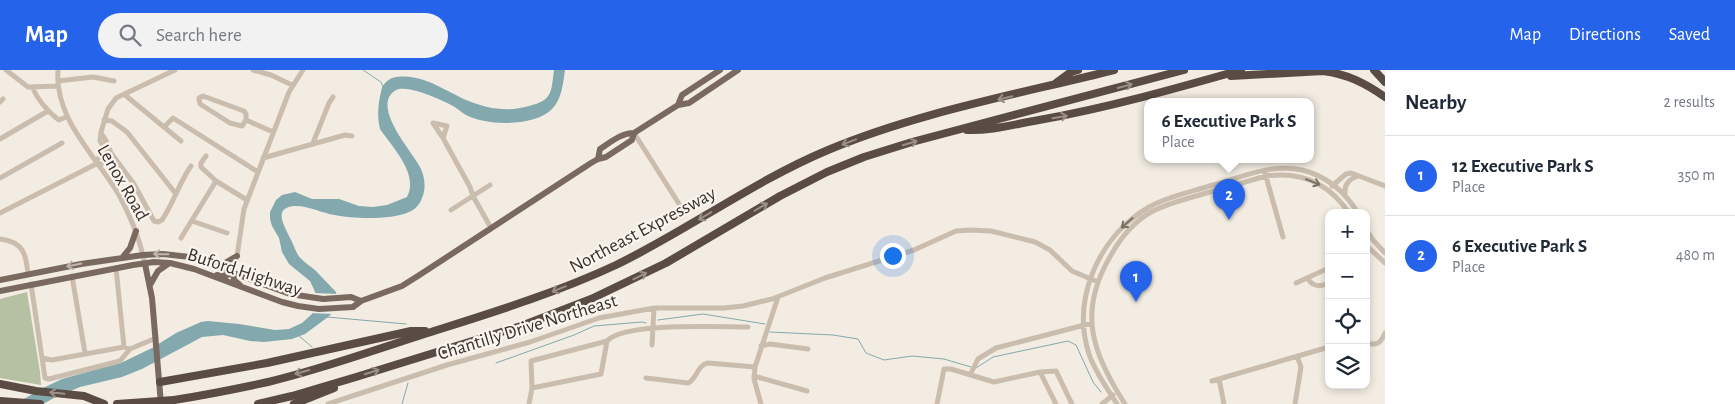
<!DOCTYPE html>
<meta charset="utf-8">
<style>
:root{--surface:#fff;--page:#f2f2f3;--text:#1f2937;--muted:#747a83;--line:#e0e1e3;--accent:#2563eb}
body{margin:0;font-family:"Alegreya Sans",sans-serif;background:var(--page);color:var(--text)}
.controls{position:absolute;right:15px;bottom:15px;display:grid;overflow:hidden;border-radius:10px;box-shadow:0 2px 8px #0003}
.controls button{width:45px;height:45px;display:grid;place-items:center;padding:0;border:0;border-bottom:1px solid var(--line);background:var(--surface);color:var(--text);font:25px sans-serif}
.you{position:absolute;left:892px;top:185px;width:18px;height:18px;margin:-12px;border:4px solid #fff;border-radius:50%;background:#1a73e8;box-shadow:0 0 0 8px #1a73e833}
.badge{display:grid;place-items:center;width:32px;height:32px;border-radius:50%;background:var(--accent);color:#fff;font-size:16px;font-weight:700}
.pin{position:absolute;translate:-50% -41px;filter:drop-shadow(0 1px 2px #0008)}
.pin::after{content:'';position:absolute;top:26px;width:18px;height:15px;background:inherit;clip-path:polygon(0 0,100% 0,50% 100%)}
.popup{position:absolute;left:1144px;top:28px;width:170px;height:65px;box-sizing:border-box;display:grid;place-content:center;border-radius:10px;background:var(--surface);filter:drop-shadow(0 1px 4px #0005);font-size:16px;white-space:nowrap;color:var(--muted)}
.popup b{font-size:19px;color:var(--text)}
.popup::after{content:'';position:absolute;left:50%;top:100%;margin-left:-10px;border:10px solid transparent;border-top-color:var(--surface)}
.list{margin:0;padding:0;list-style:none}
h2{display:flex;justify-content:space-between;align-items:center;height:65px;margin:0;padding:0 20px;font-size:21px}
h2 small{font-size:16px;font-weight:400;color:var(--muted)}
.list li{display:grid;grid-template-columns:32px 1fr auto;gap:15px;align-items:center;box-sizing:border-box;height:80px;padding:0 20px;border-top:1px solid var(--line)}
.list b{display:block;font-size:19px;white-space:nowrap}
.list p{margin:0;font-size:16px;white-space:nowrap;color:var(--muted)}
.list em{font-size:16px;font-style:normal;color:var(--muted)}
.icon{flex:none;width:28px;height:28px;fill:none;stroke:currentColor;stroke-width:2;stroke-linecap:round;stroke-linejoin:round}
.map{position:relative;flex:none;width:1385px;height:334px;overflow:hidden}
header{display:flex;align-items:center;gap:30px;box-sizing:border-box;height:70px;padding:0 25px;background:var(--accent);color:#fff}
header strong{font-size:24px}
nav{display:flex;gap:28px;margin-inline-start:auto;font-size:18px}
.search{width:350px;height:45px;background:var(--page);display:flex;align-items:center;gap:12px;box-sizing:border-box;padding:0 18px;border-radius:28px;color:var(--muted);font-size:19px}
main{display:flex}
aside{flex:1;background:var(--surface)}
.map>svg:first-child{display:block}
</style>
<header>
<strong>Map</strong>
<div class="search"><svg class="icon" aria-label="search" viewBox="0 0 24 24"><circle cx="10" cy="10" r="6"/><path d="M15 15l6 6"/></svg>Search here</div>
<nav><a>Map</a><a>Directions</a><a>Saved</a></nav>
</header>
<main>
<div class="map">
<svg width="1385" height="334" viewBox="0 0 1385 334">
<rect width="100%" height="100%" fill="#f2ece2"/>
<!-- green -->
<path fill="#b5c1a2" d="M27,222L40,302L41,315L0,308V229Z"/>
<!-- water -->
<path fill="#83a9ae" d="M554,0H565C563,13 562,29 552,39C535,57 486,56 466,45C461,42 458,39 453,36C442,30 408,14 396,20C369,36 414,83 421,99C425,108 426,119 422,128C420,134 415,140 409,142C392,150 353,149 335,145C321,143 308,135 294,136C272,138 285,157 290,168C293,173 295,180 298,185C302,191 310,196 315,200C322,207 329,215 336,222L337,229L333,242L328,247L305,264L292,269L264,272L250,271L223,265L202,267L142,299L122,307L80,317L54,328L43,334H15L43,318L62,309L123,292L152,278L176,263L201,252L208,251L239,254L275,260L289,259L302,253L312,244L315,238L316,224L310,211L289,194L282,182L279,168L272,156L270,149V142L276,130L282,125L295,122L312,129H339L359,136L373,137L387,135L407,127C419,104 393,78 380,59C377,47 378,34 381,22C382,15 386,11 392,8C423,0 450,26 477,34C494,40 512,41 529,36C553,30 551,22 554,0Z"/>
<!-- pier -->
<path fill="#f2ece2" d="M313,223L339,224V230L334,244L309,243L314,231Z"/>
<g fill="none" stroke-linecap="round" stroke-linejoin="round">
<!-- stream -->
<path stroke="#83a9ae" stroke-width="1" d="M363,0L381,12L383,17
M327,247L406,254
M658,250L703,244L765,254
M770,262L833,265L858,269L866,283L884,290L912,286L944,289L971,297
M299,266L312,277
M496,293L574,265L594,256L642,252L646,253
M976,298L993,287L1068,271L1076,275L1093,312L1101,322
M402,334L408,313"/>
<!-- minor -->
<path stroke="#cabdae" stroke-width="5" d="M6,0L28,17L58,16
M58,0C54,49 96,86 119,125C131,147 140,170 145,194
M253,0L271,5L292,15
M58,11L93,7L114,11
M33,18C37,29 49,43 59,50L66,47
M125,25L181,71
M0,32L3,29
M104,50L112,51L127,62L176,124
M246,50V44L244,41L203,26L199,28L200,34L230,53L242,56L246,50L273,62
M164,57L173,48L258,102
M634,63L681,137
M101,64C108,70 107,76 111,83L134,114L154,151L158,152L162,150C174,132 179,113 191,96
M443,68L447,56L433,53L443,68L470,117L473,126L491,158
M0,69L48,41
M313,73L329,33L333,27
M109,79L104,77L100,71L101,62L108,39L116,28L175,0
M206,86L201,93V97L216,111L247,130
M263,88L345,65L352,66
M96,90L110,80
M100,95L113,86
M1265,103L1283,167
M0,108L62,73
M1332,116L1346,104L1351,103L1385,116
M1345,124C1344,115 1349,109 1358,106
M451,140L490,115
M0,143L98,93
M192,151L227,163
M1366,159L1373,170L1385,183
M181,168L216,111
M0,169C23,172 26,183 28,204
M1366,175L1385,193
M116,198L124,277
M233,202L237,186L244,139L289,22L303,0
M72,206L85,283
M1308,209C1313,217 1321,217 1329,213
M1296,213L1329,198
M31,214L45,308L49,309L120,291L130,279L156,268
M1366,273C1377,276 1381,273 1385,263
M652,275L654,238
M761,276L770,274L808,279
M42,288L52,290L124,277L130,279
M1040,302L1056,301L1072,334
M970,305L978,289L996,278L1092,253
M754,306L807,321
M646,308L688,313C697,309 697,295 708,293L755,297
M1219,309L1224,334
M1212,311L1329,277
M532,318L601,304L607,271
M328,334L447,295L530,272L599,248L654,238H724L743,236L772,229L825,208L914,180L956,161L970,160L991,161L1035,172L1050,180L1072,201L1098,212
M529,334L532,318L531,291L607,271C624,252 720,257 748,257
M761,334L754,309L755,297L778,227
M937,334L944,299H951L994,312L1040,302L1056,334
M1102,334L1113,325
M1117,334C1107,318 1095,302 1089,284C1071,229 1099,166 1149,137C1168,126 1191,122 1213,115C1242,107 1272,93 1302,100C1327,106 1345,122 1358,143
M1125,334C1092,282 1077,242 1111,185C1121,167 1134,151 1153,141C1169,133 1186,129 1203,124C1224,118 1245,112 1266,106C1301,101 1329,113 1349,143
M1295,334L1301,297L1297,286"/>
<!-- major -->
<path stroke="#7a695e" stroke-width="6" d="M678,35L682,25L720,0
M598,89L600,79C611,72 621,63 634,63L678,35L689,33L738,0
M122,188L130,178L136,161
M145,194L152,228L161,334
M218,197L237,186
M217,205L226,206L233,202L234,210L240,215
M0,210L81,194L143,185L163,184L190,187L290,224L323,229L351,227L361,231
M150,215L158,201L168,194
M0,221L133,195L154,192L170,193L194,199L282,232L298,236L319,239L353,237L361,231L402,216L421,204L591,93L598,89L606,87L632,70L634,63"/>
<!-- highway -->
<path stroke="#5a4c44" stroke-width="8" d="M1374,0L1385,12
M1231,6L1323,1C1347,4 1365,13 1385,27
M1056,13L1071,2L1078,0
M967,60C991,61 1015,54 1039,50C1107,38 1174,19 1241,0
M160,312L267,293L411,261H425
M0,314L36,321L84,326L104,334
M174,330C205,325 236,319 268,312C323,299 377,279 431,262C494,242 556,223 616,195C688,160 754,111 828,80C919,42 1019,24 1114,0
M0,331L40,334
M258,334L292,326L356,307L521,256L591,229L666,193L780,126L827,102L864,87L912,72L1184,0
M294,334L334,318"/>
<!-- highway-bridge -->
<path stroke="#5a4c44" stroke-width="8" d="M117,334L174,330"/>
</g>
<!-- one-way arrows -->
<defs><path id="oneway-shaft" d="M-6 0H5M1.5-3L5.5 0L1.5 3" fill="none" stroke-width="1.6" stroke-linecap="round" stroke-linejoin="round" transform="scale(1.25)"/></defs>
<g stroke="#9a9088">
<use href="#oneway-shaft" transform="translate(1125 16) rotate(-15)"/>
<use href="#oneway-shaft" transform="translate(1005 28) rotate(166)"/>
<use href="#oneway-shaft" transform="translate(1060 47) rotate(-10)"/>
<use href="#oneway-shaft" transform="translate(849 72) rotate(159)"/>
<use href="#oneway-shaft" transform="translate(910 73) rotate(-17)"/>
<use href="#oneway-shaft" transform="translate(761 137) rotate(-30)"/>
<use href="#oneway-shaft" transform="translate(705 146) rotate(149)"/>
<use href="#oneway-shaft" transform="translate(640 206) rotate(-27)"/>
<use href="#oneway-shaft" transform="translate(559 219) rotate(158)"/>
<use href="#oneway-shaft" transform="translate(302 302) rotate(164)"/>
<use href="#oneway-shaft" transform="translate(372 302) rotate(-18)"/>
<use href="#oneway-shaft" transform="translate(57 323) rotate(-174)"/>
</g>
<g stroke="#7a7066">
<use href="#oneway-shaft" transform="translate(1313 112) rotate(22)"/>
<use href="#oneway-shaft" transform="translate(1127 153) rotate(139)"/>
</g>
<g stroke="#c0b6ad">
<use href="#oneway-shaft" transform="translate(161 184) rotate(-179)"/>
<use href="#oneway-shaft" transform="translate(74 195) rotate(169)"/>
</g>
<g text-anchor="middle" stroke-width="4.5" stroke-linejoin="round" paint-order="stroke">
<!-- street labels -->
<g font-size="19" fill="#39312c" stroke="#faf5ee">
<text transform="translate(124 112) rotate(60)" y="7">Lenox Road</text>
<text transform="translate(642 159) rotate(-28)" y="7">Northeast Expressway</text>
<text transform="translate(245 201) rotate(18)" y="7">Buford Highway</text>
<text transform="translate(527 256) rotate(-17)" y="7">Chantilly Drive Northeast</text>
</g>
</g>
</svg>
<div class="controls">
<button>+</button>
<button>−</button>
<button><svg class="icon" aria-label="locate" viewBox="0 0 24 24"><circle cx="12" cy="12" r="6"/><path d="M12 2v4M12 18v4M2 12h4M18 12h4"/></svg></button>
<button><svg class="icon" aria-label="layers" viewBox="0 0 24 24"><path d="M12 4l9 5-9 5-9-5zM3 14l9 5 9-5"/></svg></button>
</div>
<div class="you"></div>
<div class="pin badge" style="left:1136px;top:232px">1</div>
<div class="pin badge" style="left:1229px;top:150px">2</div>
<div class="popup"><b>6 Executive Park S</b>Place</div>
</div>
<aside>
<h2>Nearby<small>2 results</small></h2>
<ul class="list">
<li><span class="badge">1</span><div><b>12 Executive Park S</b><p>Place</p></div><em>350 m</em></li>
<li><span class="badge">2</span><div><b>6 Executive Park S</b><p>Place</p></div><em>480 m</em></li>
</ul>
</aside>
</main>
